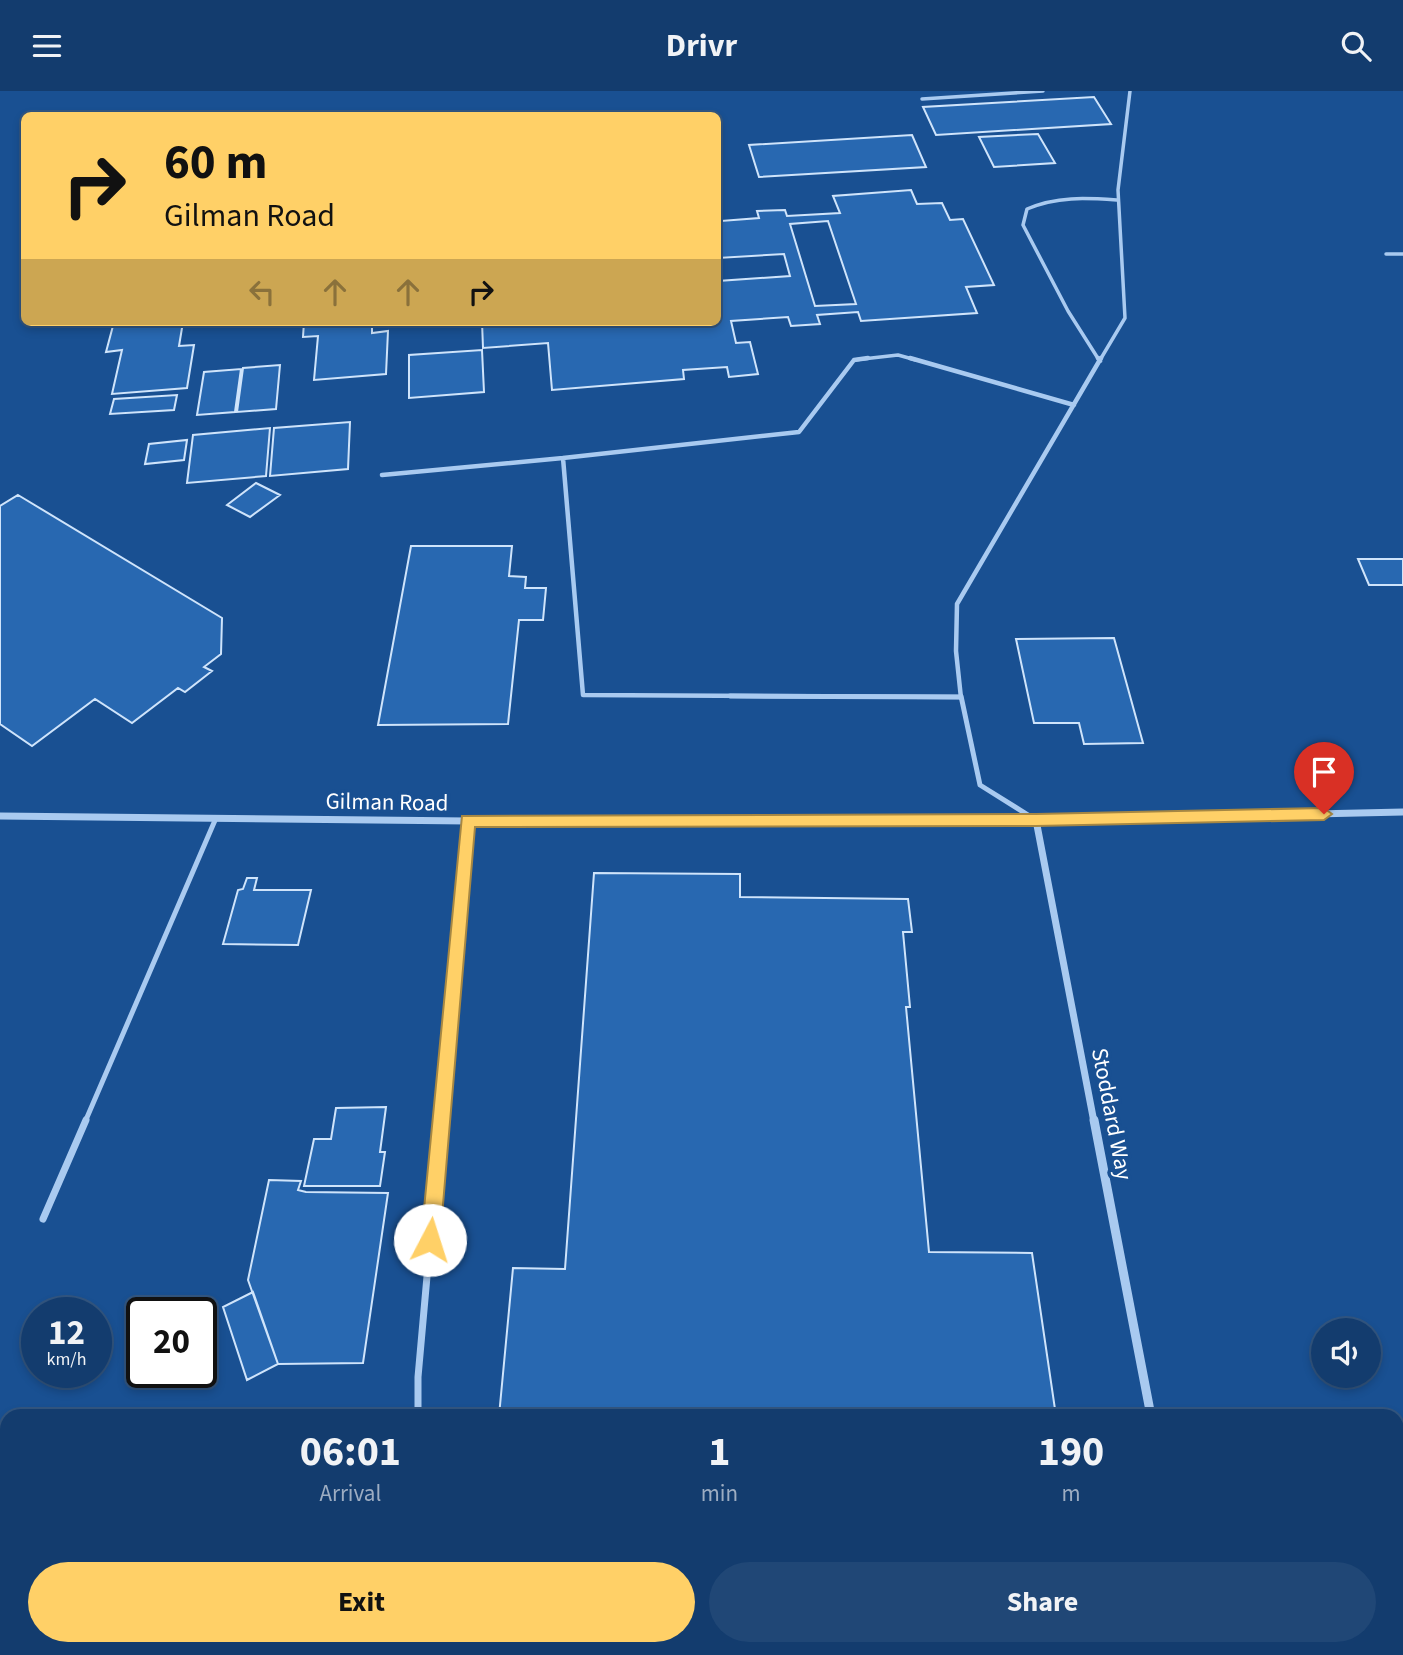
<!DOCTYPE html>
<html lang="en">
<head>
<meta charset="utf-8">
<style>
  body { margin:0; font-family:"Source Sans 3",sans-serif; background:#204776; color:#f1f3f6; height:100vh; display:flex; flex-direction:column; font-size:26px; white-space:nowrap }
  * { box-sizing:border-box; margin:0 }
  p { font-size:23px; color:#9dadc2 }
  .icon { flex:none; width:38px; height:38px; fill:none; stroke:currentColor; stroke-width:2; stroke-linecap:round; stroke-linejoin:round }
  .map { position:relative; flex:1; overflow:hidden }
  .drawer { position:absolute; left:0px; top:1318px; width:1404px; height:247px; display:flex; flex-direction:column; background:#133c6e; border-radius:21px 21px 0 0; box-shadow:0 4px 10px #0003,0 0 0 2px #325681 }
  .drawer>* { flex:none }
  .banner { position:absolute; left:21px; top:21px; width:700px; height:214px; border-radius:10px; box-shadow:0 4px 10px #0003,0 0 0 2px #325681; background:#ffd067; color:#111; overflow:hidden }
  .fabs { position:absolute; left:1311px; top:1227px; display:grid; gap:14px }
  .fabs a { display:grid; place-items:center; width:70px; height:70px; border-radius:50%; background:#133c6e; box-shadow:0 4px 10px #0003,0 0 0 2px #325681; font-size:35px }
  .speed { position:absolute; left:21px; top:1206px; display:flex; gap:14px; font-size:35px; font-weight:700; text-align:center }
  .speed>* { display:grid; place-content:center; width:91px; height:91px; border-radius:50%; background:#133c6e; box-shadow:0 4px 10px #0003,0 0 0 2px #325681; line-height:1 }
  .speed small { font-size:18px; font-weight:400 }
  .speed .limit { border:4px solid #111; border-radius:10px; background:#fff; color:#111 }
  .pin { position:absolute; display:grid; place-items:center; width:60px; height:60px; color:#fff; margin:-72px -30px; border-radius:50% 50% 50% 0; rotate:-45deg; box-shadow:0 0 7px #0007 }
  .pin .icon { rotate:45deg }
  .me { position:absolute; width:77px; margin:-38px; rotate:5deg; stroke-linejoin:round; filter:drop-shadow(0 0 5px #0008) }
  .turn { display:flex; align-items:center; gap:24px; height:147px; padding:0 28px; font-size:32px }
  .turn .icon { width:91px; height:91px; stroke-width:2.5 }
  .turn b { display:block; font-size:49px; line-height:60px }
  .lanes { display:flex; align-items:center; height:66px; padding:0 28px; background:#0003; justify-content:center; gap:35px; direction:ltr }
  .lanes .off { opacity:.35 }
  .eta { display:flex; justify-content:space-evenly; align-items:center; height:119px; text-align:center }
  .eta b { font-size:42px; font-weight:700; line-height:49px }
  .button { display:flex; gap:14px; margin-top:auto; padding:14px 28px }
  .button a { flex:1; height:80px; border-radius:42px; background:#ffd067; color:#111; font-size:28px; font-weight:700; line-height:80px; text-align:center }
  .button a+a { background:#204776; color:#f1f3f6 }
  header { display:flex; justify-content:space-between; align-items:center; height:91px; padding:0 28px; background:#133c6e; font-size:32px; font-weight:700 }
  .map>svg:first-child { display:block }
</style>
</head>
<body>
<header><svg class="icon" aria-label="menu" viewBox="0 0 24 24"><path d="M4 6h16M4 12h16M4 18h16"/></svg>Drivr<svg class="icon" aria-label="search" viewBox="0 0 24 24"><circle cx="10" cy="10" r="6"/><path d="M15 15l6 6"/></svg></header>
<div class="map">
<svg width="1403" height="1564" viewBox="0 0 1403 1564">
  <rect width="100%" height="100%" fill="#195092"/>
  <path fill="#2868b1" stroke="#cfe4fb" stroke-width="2" fill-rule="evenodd" d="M1094,6l17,27 -175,11 -13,-28z
    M1038,43l17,29 -61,4 -15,-30z
    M912,44l14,32 -167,10 -10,-32z
    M911,99l6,14 25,-1 8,17 13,-1 31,66 -28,2 11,26 -116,8 -3,-9 -41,3 3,9 -29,2 -3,-9 -57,4 5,22 14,-1 8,32 -29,3 -2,-10 -44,3 1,9 -132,11 -4,-47 -65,5 -1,-26h236v-41l72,-5 -6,-22 -66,4v-44l3,7 38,-3 -2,-7 28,-1 2,6 53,-3 -7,-17zM828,130l28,83 -41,2 -25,-82z
    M114,231h69l-4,24 15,-1 -7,43 -75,6 10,-44 -16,2z
    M304,231h68v11l16,-2 -2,43 -72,6 4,-44 -15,1z
    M482,259l2,42 -75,6v-43z
    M280,274l-4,44 -39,3 6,-44z
    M241,278l-6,43 -38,3 7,-43z
    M177,304l-3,15 -64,4 4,-15z
    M350,331l-2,47 -78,7 4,-48z
    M270,337l-4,48 -79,7 6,-48z
    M187,349l-3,20 -39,4 4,-20z
    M256,392l24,12 -30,22 -23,-12z
    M18,404l204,123 -1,36 -17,13 8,4 -27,21 -7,-4 -46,35 -37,-24 -63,47 -32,-22v-218z
    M411,455h101l-3,30 17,1 -1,11h21l-3,32h-24l-11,104 -130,1z
    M1358,468h45v26h-34z
    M1114,547l29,105 -59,1 -5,-21h-45l-18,-84z
    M594,782l146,1v23l168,2 4,33h-9l7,75h-4l23,245 103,1 24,163h-557l14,-148 52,1z
    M247,787h10l-3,12h57l-13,55 -75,-1 15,-54 5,-1z
    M386,1016l-6,45h5l-5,34h-76l10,-47h17l5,-31z
    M269,1089l32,1 -3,9 8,2 82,1 -25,170 -85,1 -30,-84z
    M253,1201l25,72 -31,16 -24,-73z
    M1396,1442h7v122h-102l-1,-6h96z
    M0,1460h7v98h321l-1,6h-327z
    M550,1558h541l1,6h-542z"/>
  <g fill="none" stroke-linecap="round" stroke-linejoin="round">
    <path stroke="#a9caf0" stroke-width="3.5" d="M922,8l121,-8
      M1386,163h17
      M854,269l44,-5 18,5
      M1099,269l-31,-49 -45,-86 4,-16c30,-13 59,-11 91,-9
      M1100,269l25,-42 -7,-128 12,-99"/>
    <path stroke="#a9caf0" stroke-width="4.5" d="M910,267l164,47
      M1098,267l2,3
      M563,367l236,-26 55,-72 14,-2
      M382,384l181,-17 20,237 378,2
      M961,607l-5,-47 1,-47 144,-246"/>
    <path stroke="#a9caf0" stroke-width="5" d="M730,605l231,1
      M961,605l19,89 56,35
      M85,1031l131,-304
      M441,1031l27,-301"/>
    <path stroke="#a9caf0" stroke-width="7" d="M43,1128l43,-99
      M418,1325v-39l23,-257
      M444,1558l1,6"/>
    <path stroke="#a9caf0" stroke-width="7" d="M0,725l468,5 568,-1 367,-8
      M1036,729l58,302"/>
    <path stroke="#a9caf0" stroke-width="9" d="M1094,1029l57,296
      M1196,1558l1,6"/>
  </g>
  <path fill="#ffd067" stroke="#a68743" stroke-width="2" d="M1324,717l8,6 -8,6 -288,6 -561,1 -35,413 -3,7 -7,2 -6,-2 -3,-7 41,-424 574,-2z"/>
  <g text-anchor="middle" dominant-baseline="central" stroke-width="7" stroke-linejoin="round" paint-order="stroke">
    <g font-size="23" fill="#fff" stroke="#195092">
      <text transform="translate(387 711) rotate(1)">Gilman Road</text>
      <text transform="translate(1112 1023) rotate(79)">Stoddard Way</text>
    </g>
  </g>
</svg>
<div class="fabs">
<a><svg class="icon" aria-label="sound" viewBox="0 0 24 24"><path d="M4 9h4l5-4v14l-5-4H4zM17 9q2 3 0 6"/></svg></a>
</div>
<div class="speed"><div>12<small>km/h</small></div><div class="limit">20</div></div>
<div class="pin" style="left:1324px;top:723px;background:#d93025"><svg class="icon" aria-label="arrive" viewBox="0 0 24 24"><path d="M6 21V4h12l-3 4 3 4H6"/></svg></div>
<svg class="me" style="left:430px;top:1149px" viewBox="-20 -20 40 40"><circle r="19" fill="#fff"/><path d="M0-13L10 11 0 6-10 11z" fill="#ffd067"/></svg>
<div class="banner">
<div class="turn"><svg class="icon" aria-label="right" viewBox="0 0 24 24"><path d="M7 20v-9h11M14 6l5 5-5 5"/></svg><div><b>60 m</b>Gilman Road</div></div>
<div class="lanes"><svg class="icon off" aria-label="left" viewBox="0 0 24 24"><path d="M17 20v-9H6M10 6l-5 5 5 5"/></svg><svg class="icon off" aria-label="ahead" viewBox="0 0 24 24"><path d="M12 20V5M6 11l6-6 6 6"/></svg><svg class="icon off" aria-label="ahead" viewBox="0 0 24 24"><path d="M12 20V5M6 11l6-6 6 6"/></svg><svg class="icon" aria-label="right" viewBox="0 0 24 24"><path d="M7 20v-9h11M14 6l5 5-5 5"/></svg></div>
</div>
<section class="drawer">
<div class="eta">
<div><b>06:01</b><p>Arrival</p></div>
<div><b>1</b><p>min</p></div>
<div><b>190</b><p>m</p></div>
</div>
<div class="button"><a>Exit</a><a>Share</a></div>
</section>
</div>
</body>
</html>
